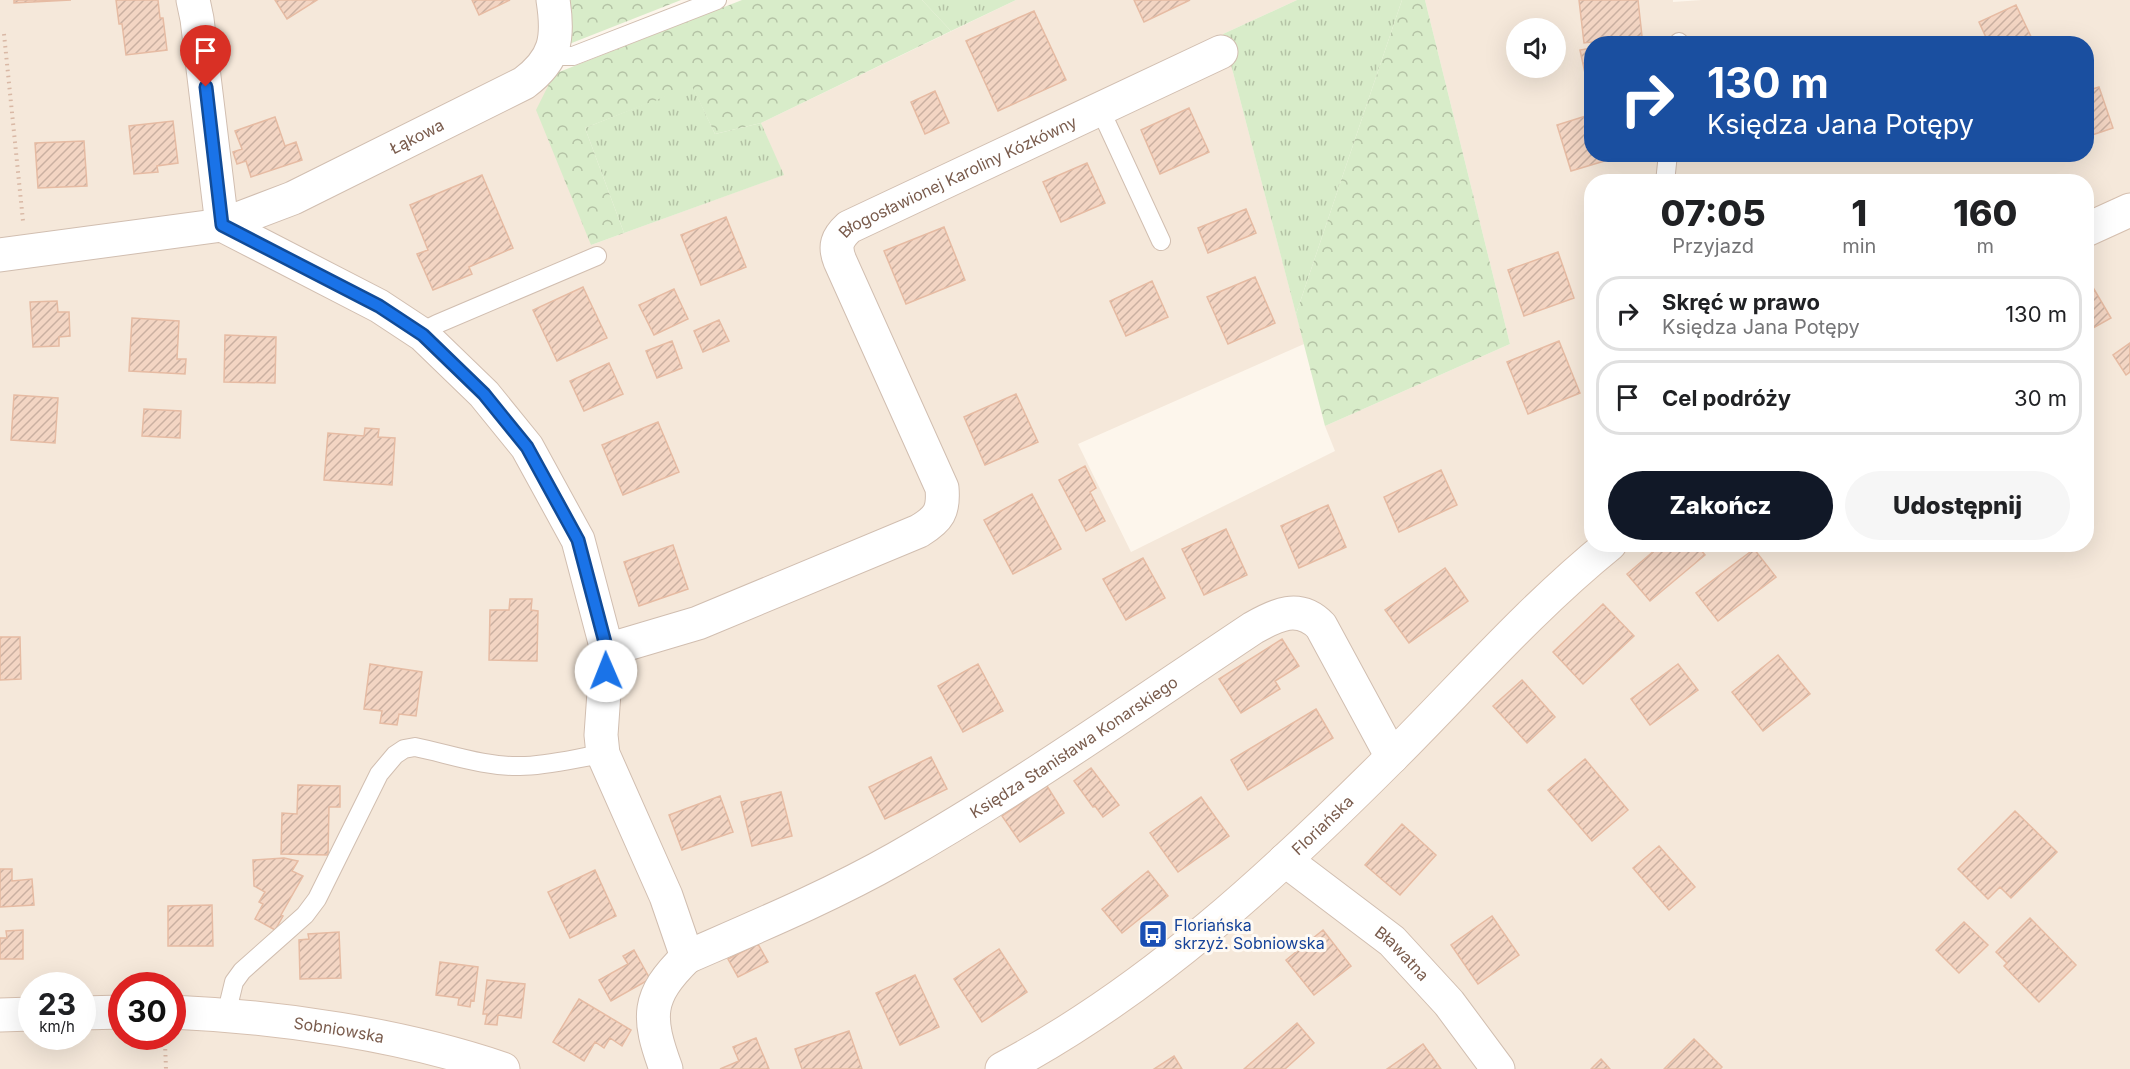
<!DOCTYPE html>
<html lang="pl">
<head>
<meta charset="utf-8">
<style>
  body { margin:0; font-family:Inter,sans-serif; background:#f6f6f6; color:#202124; height:100vh; display:flex; flex-direction:column; font-size:22px; white-space:nowrap }
  * { box-sizing:border-box; margin:0 }
  p { font-size:20px; color:#757577 }
  .icon { flex:none; width:33px; height:33px; fill:none; stroke:currentColor; stroke-width:2; stroke-linecap:round; stroke-linejoin:round }
  .map { position:relative; flex:1; overflow:hidden }
  .side { position:absolute; left:1584px; top:174px; width:510px; height:378px; display:flex; flex-direction:column; background:#fff; border-radius:24px; box-shadow:0 6px 24px #0002 }
  .side>* { flex:none }
  .top-card { position:absolute; left:1584px; top:36px; width:510px; height:126px; border-radius:24px; box-shadow:0 6px 24px #0002; background:#1a4fa0; color:#fff; overflow:hidden }
  .tools { position:absolute; left:1506px; top:18px; display:grid; gap:12px }
  .tools a { display:grid; place-items:center; width:60px; height:60px; border-radius:50%; background:#fff; box-shadow:0 6px 24px #0002; font-size:30px }
  .speed { position:absolute; left:18px; top:972px; display:flex; gap:12px; font-size:30px; font-weight:700; text-align:center }
  .speed>* { display:grid; place-content:center; width:78px; height:78px; border-radius:50%; background:#fff; box-shadow:0 6px 24px #0002; line-height:1 }
  .speed small { font-size:15px; font-weight:400 }
  .speed .limit { border:9px solid #d22; background:#fff; color:#111 }
  .pin { position:absolute; display:grid; place-items:center; width:51px; height:51px; color:#fff; margin:-62px -26px; border-radius:50% 50% 50% 0; rotate:-45deg; box-shadow:0 0 6px #0007 }
  .pin .icon { rotate:45deg }
  .me { position:absolute; width:66px; margin:-33px; rotate:359deg; stroke-linejoin:round; filter:drop-shadow(0 0 4px #0008) }
  .turn { display:flex; align-items:center; gap:21px; height:126px; padding:0 24px; font-size:27px }
  .turn .icon { width:78px; height:78px; stroke-width:2.5 }
  .turn b { display:block; font-size:42px; line-height:51px }
  .eta { display:flex; justify-content:space-evenly; align-items:center; height:102px; text-align:center }
  .eta b { font-size:36px; font-weight:800; line-height:42px }
  .primary-button { display:flex; gap:12px; margin-top:auto; padding:12px 24px }
  .primary-button a { flex:1; height:69px; border-radius:36px; background:#111827; color:#fff; font-size:24px; font-weight:800; line-height:69px; text-align:center }
  .primary-button a+a { background:#f6f6f6; color:#202124 }
  ul { padding:0; list-style:none }
  li { display:flex; align-items:center; gap:18px; height:75px; margin:0 12px 9px; padding:0 12px; border:3px solid #e0e0e0; border-radius:24px }
  li div { flex:1 }
  li b { display:block; font-size:22px }
  li em { font-style:normal }
  .map>svg:first-child { display:block }
</style>
</head>
<body>
<div class="map">
<svg width="2130" height="1069" viewBox="0 0 2130 1069">
  <defs>
    <pattern id="grass-tufts" width="24" height="20" patternUnits="userSpaceOnUse" patternTransform="scale(1.5)"><rect width="24" height="20" fill="#d8ecc9"/><path d="M3 7l-1-3M5 7V3M7 7l1-3M15 17l-1-3M17 17v-4M19 17l1-3" fill="none" stroke="#b4c2a5"/></pattern>
    <pattern id="forest-crowns" width="20" height="18" patternUnits="userSpaceOnUse" patternTransform="scale(1.5)"><rect width="20" height="18" fill="#d8ecc9"/><path d="M2 6a3 3 0 1 1 6 0M12 15a3 3 0 1 1 6 0" fill="none" stroke="#b4c2a5"/></pattern>
    <pattern id="building-hatch" width="6" height="6" patternUnits="userSpaceOnUse" patternTransform="scale(1.5)"><rect width="6" height="6" fill="#f3d5c3"/><path d="M-1 1l2-2M0 6l6-6M5 7l2-2" fill="none" stroke="#cab0a1"/></pattern>
  </defs>
  <rect width="100%" height="100%" fill="#fdf6ec"/>
  <path fill="#f5e8da" fill-rule="evenodd" d="M0,0h564l-10,74 37,171 192,-70 -22,-52 255,-123h281l-74,34 81,310 -226,100 53,108 204,-101 -10,-25 185,-82 -85,-344h248v2l29,-2h428v1069h-2130zM1516,28h40v40h-40zM1592,44h494v110h-494zM1592,182h494v362h-494zM32,986h50v50h-50zM122,986h50v50h-50z"/>
  <path fill="url(#grass-tufts)" d="M922,0h94l-65,31z
    M1297,0h105l-106,314 -73,-280z
    M692,85l23,49 46,-11 23,52 -160,58 -39,-105z"/>
  <path fill="url(#forest-crowns)" d="M564,0h117l-122,48z
    M742,0h180l29,31 -190,92 -46,11 -23,-48 -107,42 39,105 -33,12 -55,-135 18,-36z
    M1402,0h23l85,344 -185,82 -29,-112z"/>
  <path fill="url(#building-hatch)" stroke="#e6bba3" stroke-width="1.5" d="M14,0h57l-57,3z
    M116,0h42l2,18h3l4,32 -41,5 -4,-31h-3z
    M275,0h42l-30,19z
    M472,0h38l-31,15z
    M1134,0h56l-46,22z
    M1579,0h59l4,36 -58,7z
    M2016,5l18,38 -45,1 -10,-22z
    M1034,11l32,69 -68,31 -32,-70z
    M1592,48v57l-12,-55z
    M2099,87l14,41 -24,8 3,8 -6,2v-55z
    M935,91l14,32 -24,11 -14,-32z
    M1189,108l20,44 -49,22 -19,-44z
    M1592,114v40h25l1,3 -47,14 -14,-46z
    M275,117l10,29 11,-4 6,18 -51,17 -5,-16 -9,3 -4,-12 9,-3 -7,-18z
    M173,121l5,42 -21,3 1,6 -24,2 -5,-48z
    M84,141l3,45 -49,2 -3,-45z
    M1761,154h49l-1,7z
    M1087,163l18,40 -44,19 -18,-40z
    M482,175l31,73 -44,19 3,7 -39,16 -16,-36 11,-4 -18,-45z
    M1246,209l10,24 -48,20 -10,-25z
    M726,217l20,50 -45,18 -20,-50z
    M944,227l21,53 -59,24 -22,-53z
    M1558,252l16,46 -50,18 -16,-46z
    M1255,277l20,46 -47,21 -21,-47z
    M2088,279l23,39 -25,14v-52z
    M1152,281l16,36 -42,19 -16,-35z
    M583,287l24,51 -50,23 -24,-51z
    M674,289l14,30 -34,16 -15,-30z
    M57,301l1,11h11l1,24 -11,1v9l-26,1 -3,-45z
    M132,318l47,3 -2,38h9l-1,15 -56,-3z
    M719,320l10,21 -26,11 -9,-21z
    M225,335l51,2 -1,46 -51,-1z
    M672,341l10,27 -25,10 -11,-27z
    M1559,341l21,52 -52,21 -21,-52z
    M2130,343v29l-4,3 -13,-20z
    M609,363l14,31 -39,17 -14,-30z
    M1016,394l22,48 -53,23 -21,-48z
    M14,395l44,3 -3,45 -44,-3z
    M144,409l37,2 -1,27 -38,-2z
    M658,422l21,50 -56,23 -21,-50z
    M365,428l14,1 -1,8 17,1 -3,47 -68,-5 4,-47 36,3z
    M1085,466l11,22 -6,4 15,29 -19,10 -27,-51z
    M1441,470l16,35 -58,27 -15,-35z
    M1032,494l29,55 -48,25 -29,-54z
    M1328,505l18,42 -47,21 -18,-42z
    M1226,529l21,46 -43,20 -22,-46z
    M1662,544h34l9,11 -55,46 -23,-27z
    M673,545l15,44 -49,17 -15,-44z
    M1754,549l22,28 -58,44 -22,-28z
    M1143,558l22,40 -39,22 -23,-41z
    M1445,568l23,33 -59,42 -24,-33z
    M510,599h22l-1,11 7,1 -1,50 -48,-1 1,-50h19z
    M1603,604l31,32 -51,48 -30,-32z
    M0,637h20l1,42 -21,1z
    M1282,639l17,27 -24,15 5,8 -39,24 -22,-34z
    M1778,655l32,39 -47,37 -31,-39z
    M370,664l52,8 -6,44 -17,-2 -2,11 -17,-2 2,-12 -18,-2z
    M978,664l25,47 -40,21 -25,-46z
    M1678,664l20,26 -48,35 -19,-26z
    M1522,680l33,37 -28,26 -34,-37z
    M1316,709l17,29 -85,52 -17,-30z
    M931,757l16,32 -62,30 -16,-32z
    M1585,759l43,51 -36,31 -44,-51z
    M1091,768l28,37 -16,12 -8,-11 -2,1 -19,-26z
    M298,785l42,1v21h-11l-1,48 -47,-1 1,-41 15,1z
    M1047,786l17,27 -44,29 -18,-26z
    M781,792l11,44 -40,10 -11,-44z
    M720,796l13,36 -51,18 -13,-35z
    M1201,797l28,39 -51,36 -28,-39z
    M2015,811l42,41 -46,46 -11,-11 -12,12 -30,-30z
    M1402,824l34,31 -36,40 -35,-30z
    M1659,846l36,41 -26,23 -36,-42z
    M284,858l14,3 -6,10 11,5 -22,39 2,1 -8,14 -20,-11 8,-15 -4,-2 6,-10 -11,-6 -1,-26z
    M0,869h12v12l20,-2 2,26 -34,2z
    M595,870l21,46 -46,22 -22,-46z
    M1148,871l20,25 -46,37 -20,-24z
    M212,905l1,41h-45v-40z
    M1492,916l27,39 -41,29 -27,-39z
    M2030,918l46,47 -37,37 -35,-36 3,-3 -11,-11z
    M1964,922l24,23 -29,28 -23,-23z
    M23,930v29h-23v-21h7l-1,-7z
    M1323,930l28,36 -37,29 -28,-35z
    M339,932l2,46 -41,1 -1,-39 10,-1 -1,-5z
    M758,944l10,18 -30,15 -10,-18z
    M999,949l28,43 -45,30 -28,-43z
    M634,950l16,29 -39,22 -12,-21 29,-16 -5,-8z
    M440,962l38,5 -4,34 -3,-1 -1,7 -12,-2 1,-7 -23,-3z
    M915,975l24,52 -39,18 -24,-52z
    M487,980l38,4 -4,34 -23,-3 -1,10 -12,-1 2,-10h-4z
    M579,999l52,31 -9,16 -12,-8 -6,10 -9,-6 -11,19 -31,-19z
    M1297,1023l17,20 -29,26h-41z
    M849,1031l13,38h-60l-7,-20z
    M756,1038l13,31h-49l19,-8 -6,-14z
    M1694,1039l28,28 -2,2h-56z
    M1423,1044l18,25h-54z
    M1174,1056l8,13h-28z
    M1601,1059l9,10h-19z"/>
  <g fill="none" stroke-linecap="round" stroke-linejoin="round">
    <g stroke="#d1beb0" stroke-width="20">
      <path id="lane" d="M1679,44v-2
        M550,56h23l144,-56
        M1100,109l61,132
        M1665,182l3,-28
        M423,335l6,-7 8,-4 160,-68
        M226,1015l8,-33 8,-11 63,-56 12,-16 62,-125 16,-19 9,-6 11,-2c34,7 70,20 105,19 28,0 56,-8 83,-12"/>
    </g>
    <g stroke="#d1beb0" stroke-width="35">
      <g id="street">
        <path id="s1" d="M193,0l4,19 25,206 71,-27 231,-115c32,-24 35,-45 29,-83"/>
        <path d="M0,255l222,-30 157,81 44,29 61,59 43,53 51,93 29,110 -6,85 2,19 63,142 21,61c-41,40 -40,60 -21,112"/>
        <path id="s2" d="M607,650l91,-27 221,-92c20,-12 25,-20 23,-43l-102,-227c-6,-15 -3,-23 9,-34l372,-175"/>
        <path id="s3" d="M1285,860l107,81 57,62 49,66"/>
        <path id="s4" d="M687,957c71,-31 143,-61 210,-99 123,-70 239,-152 356,-230 23,-13 46,-25 68,-2l71,131"/>
      </g>
    </g>
    <g stroke="#d6c0b0" stroke-width="35">
      <g id="secondary">
        <path d="M2086,230l44,-20"/>
        <path id="s5" d="M172,1012c109,5 228,22 331,57"/>
        <path d="M82,1013l40,-1"/>
        <path d="M0,1015l32,-1"/>
        <path id="s6" d="M1002,1069c148,-78 273,-195 391,-313 71,-71 138,-148 217,-212"/>
      </g>
    </g>
    <path stroke="#d9b8a5" stroke-width="4" stroke-dasharray="1.5 4.5" stroke-linecap="butt" d="M4,34l19,187
      M165,1043l1,26"/>
    <use href="#lane" stroke="#fff" stroke-width="18"/>
    <use href="#street" stroke="#fff" stroke-width="33"/>
    <use href="#secondary" stroke="#fff" stroke-width="33"/>
  </g>
  <g fill="none" stroke-linecap="round" stroke-linejoin="round">
    <g stroke="#114b97" stroke-width="15">
      <path id="route" d="M206,87l16,138 157,81 44,29 61,59 43,53 51,93 29,110 -1,21"/>
    </g>
    <use href="#route" stroke="#1a73e8" stroke-width="10"/>
  </g>
  <defs>
    <g id="bus-square" transform="scale(1.5)"><rect x="-9" y="-9" width="18" height="18" rx="4" fill="#1a4fb4" stroke="#fffaf3"/><path d="M-5-6H5V4H4V6H2V4H-2V6H-4V4H-5ZM-3.5-4V0h7V-4ZM-3.5 1.2v1.5H-2V1.2ZM2 1.2v1.5H3.5V1.2Z" fill="#fff"/></g>
  </defs>
  <g fill-rule="evenodd">
    <use href="#bus-square" x="1153" y="934"/>
  </g>
  <g text-anchor="middle" dominant-baseline="central" stroke-width="6" stroke-linejoin="round" paint-order="stroke">
    <g font-size="16" fill="#7a5c4d" stroke="#fffaf3">
      <text stroke="none"><textPath href="#s1" startOffset="441">Łąkowa</textPath></text>
      <text stroke="none"><textPath href="#s2" startOffset="794">Błogosławionej Karoliny Kózkówny</textPath></text>
      <text stroke="none"><textPath href="#s4" startOffset="441">Księdza Stanisława Konarskiego</textPath></text>
      <text stroke="none"><textPath href="#s6" startOffset="404">Floriańska</textPath></text>
      <text stroke="none"><textPath href="#s3" startOffset="150">Bławatna</textPath></text>
      <text stroke="none"><textPath href="#s5" startOffset="168">Sobniowska</textPath></text>
    </g>
    <g font-size="16" fill="#164399" stroke="#fffaf3" text-anchor="start">
      <text x="1174" y="925">Floriańska<tspan x="1174" dy="18">skrzyż. Sobniowska</tspan></text>
    </g>
  </g>
</svg>
<div class="tools">
<a><svg class="icon" aria-label="sound" viewBox="0 0 24 24"><path d="M4 9h4l5-4v14l-5-4H4zM17 9q2 3 0 6"/></svg></a>
</div>
<div class="speed"><div>23<small>km/h</small></div><div class="limit">30</div></div>
<div class="pin" style="left:206px;top:87px;background:#d93025"><svg class="icon" aria-label="arrive" viewBox="0 0 24 24"><path d="M6 21V4h12l-3 4 3 4H6"/></svg></div>
<svg class="me" style="left:606px;top:671px" viewBox="-20 -20 40 40"><circle r="19" fill="#fff"/><path d="M0-13L10 11 0 6-10 11z" fill="#1a73e8"/></svg>
<div class="top-card">
<div class="turn"><svg class="icon" aria-label="right" viewBox="0 0 24 24"><path d="M7 20v-9h11M14 6l5 5-5 5"/></svg><div><b>130 m</b>Księdza Jana Potępy</div></div>
</div>
<section class="side">
<div class="eta">
<div><b>07:05</b><p>Przyjazd</p></div>
<div><b>1</b><p>min</p></div>
<div><b>160</b><p>m</p></div>
</div>
<ul>
<li><svg class="icon" aria-label="right" viewBox="0 0 24 24"><path d="M7 20v-9h11M14 6l5 5-5 5"/></svg><div><b>Skręć w prawo</b><p>Księdza Jana Potępy</p></div><em>130 m</em></li>
<li><svg class="icon" aria-label="arrive" viewBox="0 0 24 24"><path d="M6 21V4h12l-3 4 3 4H6"/></svg><div><b>Cel podróży</b></div><em>30 m</em></li>
</ul>
<div class="primary-button"><a>Zakończ</a><a>Udostępnij</a></div>
</section>
</div>
</body>
</html>
